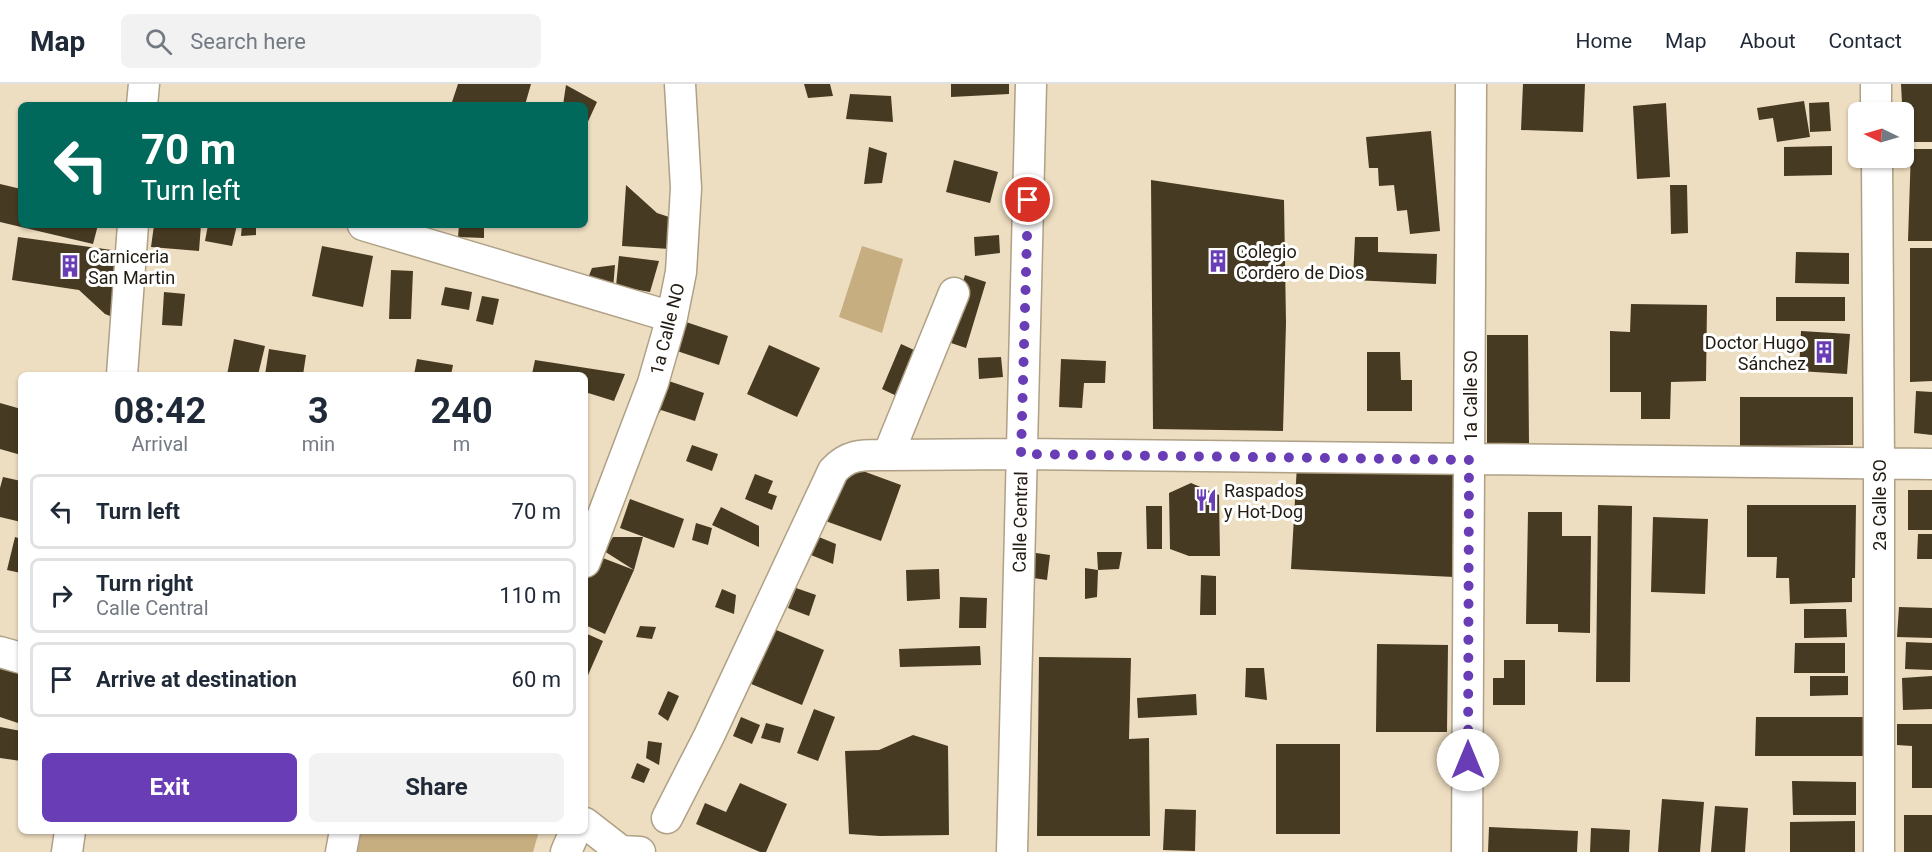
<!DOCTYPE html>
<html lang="en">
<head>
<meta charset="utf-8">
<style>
  body { margin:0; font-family:Roboto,sans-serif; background:#f2f2f3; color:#1f2937; height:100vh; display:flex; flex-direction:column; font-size:22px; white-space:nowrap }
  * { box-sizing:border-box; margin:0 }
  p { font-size:20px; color:#747a83 }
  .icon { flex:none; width:33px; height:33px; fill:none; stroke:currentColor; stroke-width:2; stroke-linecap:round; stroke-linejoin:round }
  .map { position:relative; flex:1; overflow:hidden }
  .drawer { position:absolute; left:18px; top:288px; width:570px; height:462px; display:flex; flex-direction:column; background:#fff; border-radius:9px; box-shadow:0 2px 4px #0004 }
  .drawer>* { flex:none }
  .guide { position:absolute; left:18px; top:18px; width:570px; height:126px; border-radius:9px; box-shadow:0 2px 4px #0004; background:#00695c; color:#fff; overflow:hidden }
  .needle { width:39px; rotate:275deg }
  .buttons { position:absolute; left:1848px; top:18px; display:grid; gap:12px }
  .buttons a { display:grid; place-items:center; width:66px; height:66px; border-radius:9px; background:#fff; box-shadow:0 2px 4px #0004; font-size:30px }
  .pin { position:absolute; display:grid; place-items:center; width:51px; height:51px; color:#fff; margin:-26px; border:3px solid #fff; border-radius:50%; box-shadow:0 2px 6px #0007 }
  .me { position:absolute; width:66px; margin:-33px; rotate:0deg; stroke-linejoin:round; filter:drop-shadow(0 0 4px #0008) }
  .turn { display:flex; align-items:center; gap:21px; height:126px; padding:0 24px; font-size:27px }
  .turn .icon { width:78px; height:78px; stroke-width:2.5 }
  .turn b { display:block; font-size:42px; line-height:51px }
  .eta { display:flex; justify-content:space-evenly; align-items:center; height:102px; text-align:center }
  .eta b { font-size:36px; font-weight:700; line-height:42px }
  .cta { display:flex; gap:12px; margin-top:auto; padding:12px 24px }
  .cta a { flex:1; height:69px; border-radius:9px; background:#693db5; color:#fff; font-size:24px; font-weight:700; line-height:69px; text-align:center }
  .cta a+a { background:#f2f2f3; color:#1f2937 }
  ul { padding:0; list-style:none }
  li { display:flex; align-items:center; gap:18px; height:75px; margin:0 12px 9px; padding:0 12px; border:3px solid #e0e1e3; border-radius:9px }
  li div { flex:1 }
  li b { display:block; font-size:22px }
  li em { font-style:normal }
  header { display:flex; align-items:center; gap:36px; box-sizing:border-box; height:84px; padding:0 30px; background:#fff; border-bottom:2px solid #e0e1e3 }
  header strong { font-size:28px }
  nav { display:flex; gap:33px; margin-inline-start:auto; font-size:21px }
  .search { width:420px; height:54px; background:#f2f2f3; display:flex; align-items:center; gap:15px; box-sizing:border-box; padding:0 21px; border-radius:9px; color:#747a83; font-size:22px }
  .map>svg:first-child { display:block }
</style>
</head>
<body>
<header>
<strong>Map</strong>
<div class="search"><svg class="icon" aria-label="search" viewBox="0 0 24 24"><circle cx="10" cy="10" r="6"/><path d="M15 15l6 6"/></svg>Search here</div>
<nav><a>Home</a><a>Map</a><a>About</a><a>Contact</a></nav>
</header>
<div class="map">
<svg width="1932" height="768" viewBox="0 0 1932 768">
  <rect width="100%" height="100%" fill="#edddc1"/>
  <path fill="#c7ae81" d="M862,162l41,13 -21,74 -43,-16z
    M357,747h182l-6,21h-180z"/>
  <path fill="#473a22" d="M458,0h73l-6,21h-61l-12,-3z
    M804,0h26l3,12 -25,2z
    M951,0h58v10l-58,3z
    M1523,0h62l-2,48 -62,-2z
    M1901,0h31v58h-28z
    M566,1l31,17 -12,26v-23h-22z
    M850,10l41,2 2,26 -47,-3z
    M1804,17l6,36 -33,5 -4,-24 -14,2 -2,-12z
    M1829,18l2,29 -21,1 -1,-29z
    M1666,19l4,74 -33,2 -4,-73z
    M1431,47l9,100 -30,3 -3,-24 -10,1 -3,-26 -15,1 -1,-18h-9l-3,-31z
    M1832,62v29l-48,1v-29z
    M869,63l18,6 -5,30 -18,1z
    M1911,65h21v92h-24z
    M954,76l44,12 -8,31 -44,-11z
    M1151,96l133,20 2,123 -3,108 -130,-2z
    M0,100l21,5v36h77l-5,19 -93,-22z
    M626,101l31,28 15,5 -2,31 -48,-3z
    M1670,101h17l1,48 -17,1z
    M154,141h47l-2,26 -48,-4z
    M208,141h29l-5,21 -27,-5z
    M242,141h14v10l-15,1z
    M459,141h25v13l-26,-1z
    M999,151l1,18 -25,3 -1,-19z
    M18,153l108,15 -6,68 -15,-6 -26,-24 -67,-10z
    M1355,153h23v15l59,2 -1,30 -83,-4z
    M322,162l51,10 -10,51 -51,-11z
    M1910,164h22v133l-22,1z
    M1796,168l53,1v31l-54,-1z
    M619,172l40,5 -9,31 -34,-6z
    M615,181l-2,24 -27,-6 6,-15z
    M391,186l22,1 -2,48h-22z
    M965,191l21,7 -20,66 -21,-7z
    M445,203l27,5 -3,18 -28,-5z
    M164,208l21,2 -3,32 -20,-1z
    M482,212l17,3 -6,26 -17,-4z
    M1776,213h69v24h-69z
    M1631,220l76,1 -1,76 -35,1 -1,37h-29v-27h-31v-61l20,1z
    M686,238l42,14 -9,29 -42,-14z
    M1801,247l49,3 -3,40 -48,-3z
    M1487,251h41l1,109 -42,1z
    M234,255l31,7 -7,29h-31z
    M901,260l22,10 -20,45 -21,-10z
    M769,261l51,23 -23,49 -50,-23z
    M269,265l37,6 -3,20h-38z
    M1367,268h33l1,28h11v31h-45z
    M1001,273l2,20 -24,2 -1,-21z
    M417,275l36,6 -2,10h-37z
    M1061,275l45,2 -1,22h-21l-2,25 -23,-1z
    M535,276l90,14 -11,27 -29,-9v-17l-53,-1z
    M660,294l44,15 -9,28 -34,-11 -5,8z
    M1916,307l16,1v43l-18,-2z
    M1740,313h113v48l-113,1z
    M0,319l21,6v46l-21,-6z
    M692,361l26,9 -6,17 -26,-10z
    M841,379l60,22 -20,56 -61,-22z
    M1297,381l161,7 -4,105 -163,-8z
    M755,390l18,7 -5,12 9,3 -5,14 -27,-11z
    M3,393l18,4v41l-21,-5v-29z
    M1191,399l28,12 1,61h-31l-19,-7 -1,-56z
    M1908,406h24v40h-24z
    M630,415l54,20 -10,29 -54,-20z
    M1598,421l34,1 -2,176h-34z
    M1747,421h109l-1,73h-3v24l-62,2 -1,-26h-13l1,-21h-30z
    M1146,422h16v43h-15z
    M721,423l38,19v21l-47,-22z
    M1528,428h34v24h29l-1,97 -32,-1v-8h-32z
    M1653,433l55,2 -3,75 -54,-2z
    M696,439l16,5 -4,17 -16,-5z
    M1918,450h14v25h-15z
    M814,451l22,9 -3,20 -27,-11z
    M15,453l6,2v34l-14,-3z
    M613,453h30l-9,33 -30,-19z
    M1029,468l21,3 -3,25 -21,-3z
    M1097,468h25l-3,17 -21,1z
    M595,471l39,15 -29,64 -20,-9v-46z
    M1085,484l13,2 -1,27 -12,2z
    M939,485l1,30 -33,2 -1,-31z
    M1201,491l15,1v39h-16z
    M796,504l20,7 -7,21 -21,-8z
    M722,505l14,6 -2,19 -19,-7z
    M960,513l27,1 -1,30h-27z
    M1899,523l33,1v30l-35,-1z
    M1804,525h42l1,28 -43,1z
    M762,540l62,26 -22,55 -63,-26z
    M640,542l16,1 -4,12 -16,-2z
    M585,549l18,8 -18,41z
    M1906,558l26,1v27l-27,-1z
    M1795,559h50v30h-51z
    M1377,560l71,1 -1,87h-71z
    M980,562l1,19 -81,2 -1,-18z
    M1039,573l92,1 -2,81 20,-1 1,98h-113z
    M1504,576h21v45h-32v-27h11z
    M0,582l21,7v51l-21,-7z
    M1246,584h18l3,32 -22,-3z
    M1810,592h38v19l-38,1z
    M1932,592v33l-29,1 -1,-32z
    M668,607l11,5 -11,25 -10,-7z
    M1196,610l1,21 -59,3 -1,-20z
    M814,625l21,8 -17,44 -21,-8z
    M741,633l19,8 -8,19 -19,-8z
    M1756,633h109v39h-110z
    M766,639l18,5 -4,15 -19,-5z
    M1897,640h35v64h-20v-42l-15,-1z
    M0,643l21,4v30l-21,-3z
    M913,651l35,11 1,89 -69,1 -31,-2 -4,-83 34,-1z
    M648,657l14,2 -3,22 -13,-7z
    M1276,660h64v90h-64z
    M637,679l13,6 -6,14 -13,-5z
    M1792,697l64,1v33h-63z
    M740,699l47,21 -21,48h-6l-64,-28 9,-21 21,9z
    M1662,715l42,3 -4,50h-42z
    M1715,722l33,2 -3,44h-34z
    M1165,725l31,1 -1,41 -32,-1z
    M1904,731h28v37h-28z
    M1855,737v31h-65v-30z
    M1489,743l89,4 -1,21h-89z
    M1591,744l39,2 -1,22h-39z"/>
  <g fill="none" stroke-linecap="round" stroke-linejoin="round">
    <g stroke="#afa086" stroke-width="33">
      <path id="street" d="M1876,0v28
        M142,21l2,-21
        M1877,74l2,306v388
        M363,141l309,92
        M954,209l-66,162 133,-1 911,10
        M122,291l11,-150
        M585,478l68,-179 19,-66 9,-45 5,-84 -6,-104
        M0,568l21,6
        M667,734l42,-82 124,-265c16,-18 32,-16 55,-16
        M585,739l36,28 19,1
        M67,768l3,-21
        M341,768l4,-21
        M566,768l9,-21
        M1012,768l19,-768
        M1467,768l4,-768"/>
    </g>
    <use href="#street" stroke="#fff" stroke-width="30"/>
  </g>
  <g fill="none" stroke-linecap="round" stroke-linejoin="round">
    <path stroke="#693db5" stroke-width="10" stroke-dasharray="0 18" d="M1028,116l-7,254 448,6 -1,300"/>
  </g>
  <defs>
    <g id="building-bare" transform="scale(1.8)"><path d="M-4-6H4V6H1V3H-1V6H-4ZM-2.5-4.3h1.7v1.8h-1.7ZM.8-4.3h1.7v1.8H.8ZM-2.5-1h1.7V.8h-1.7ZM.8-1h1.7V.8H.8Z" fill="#693db5" stroke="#fff" stroke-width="2.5" paint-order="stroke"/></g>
    <g id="restaurant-bare" transform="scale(1.8)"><path d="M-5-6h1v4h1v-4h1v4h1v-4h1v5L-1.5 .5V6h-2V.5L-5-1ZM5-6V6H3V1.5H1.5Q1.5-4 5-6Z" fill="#693db5" stroke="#fff" stroke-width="2.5" paint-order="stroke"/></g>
  </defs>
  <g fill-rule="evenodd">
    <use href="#building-bare" x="1218" y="177"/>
    <use href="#building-bare" x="70" y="182"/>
    <use href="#building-bare" x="1824" y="268"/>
    <use href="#restaurant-bare" x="1206" y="416"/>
  </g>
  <g text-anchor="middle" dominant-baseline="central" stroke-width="6" stroke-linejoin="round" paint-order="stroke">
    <g font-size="18" fill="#211b11" stroke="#fff" text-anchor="start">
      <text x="1236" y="167">Colegio<tspan x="1236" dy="21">Cordero de Dios</tspan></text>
      <text x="88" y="172">Carniceria<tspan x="88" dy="21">San Martin</tspan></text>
      <text x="1806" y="258" text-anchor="end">Doctor Hugo<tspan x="1806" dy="21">Sánchez</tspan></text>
      <text x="1224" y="406">Raspados<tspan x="1224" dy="21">y Hot-Dog</tspan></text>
    </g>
    <g font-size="18" fill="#211b11" stroke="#fff">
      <text transform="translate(667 245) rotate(-76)">1a Calle NO</text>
      <text transform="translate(1470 312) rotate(-90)">1a Calle SO</text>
      <text transform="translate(1879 421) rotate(-90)">2a Calle SO</text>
      <text transform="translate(1020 438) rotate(-89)">Calle Central</text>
    </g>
  </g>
</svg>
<div class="buttons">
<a><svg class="needle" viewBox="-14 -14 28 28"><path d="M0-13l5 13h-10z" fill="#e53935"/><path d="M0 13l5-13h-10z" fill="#747a83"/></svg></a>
</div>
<div class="pin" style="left:1028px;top:116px;background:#d93025"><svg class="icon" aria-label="arrive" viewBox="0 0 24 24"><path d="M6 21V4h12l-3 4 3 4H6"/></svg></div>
<svg class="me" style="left:1468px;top:676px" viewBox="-20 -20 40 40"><circle r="19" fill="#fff"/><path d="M0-13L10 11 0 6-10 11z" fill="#693db5"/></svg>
<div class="guide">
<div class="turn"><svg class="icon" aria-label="left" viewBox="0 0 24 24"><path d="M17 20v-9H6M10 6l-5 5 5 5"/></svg><div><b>70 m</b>Turn left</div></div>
</div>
<section class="drawer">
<div class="eta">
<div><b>08:42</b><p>Arrival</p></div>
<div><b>3</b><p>min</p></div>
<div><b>240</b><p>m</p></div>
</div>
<ul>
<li><svg class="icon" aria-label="left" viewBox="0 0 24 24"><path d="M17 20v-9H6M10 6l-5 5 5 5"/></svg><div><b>Turn left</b></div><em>70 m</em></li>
<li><svg class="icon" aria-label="right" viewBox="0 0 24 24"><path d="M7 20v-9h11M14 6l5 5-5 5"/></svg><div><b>Turn right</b><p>Calle Central</p></div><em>110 m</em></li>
<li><svg class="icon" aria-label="arrive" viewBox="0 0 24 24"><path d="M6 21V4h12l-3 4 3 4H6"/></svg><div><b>Arrive at destination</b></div><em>60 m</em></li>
</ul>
<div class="cta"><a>Exit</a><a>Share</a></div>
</section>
</div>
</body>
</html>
